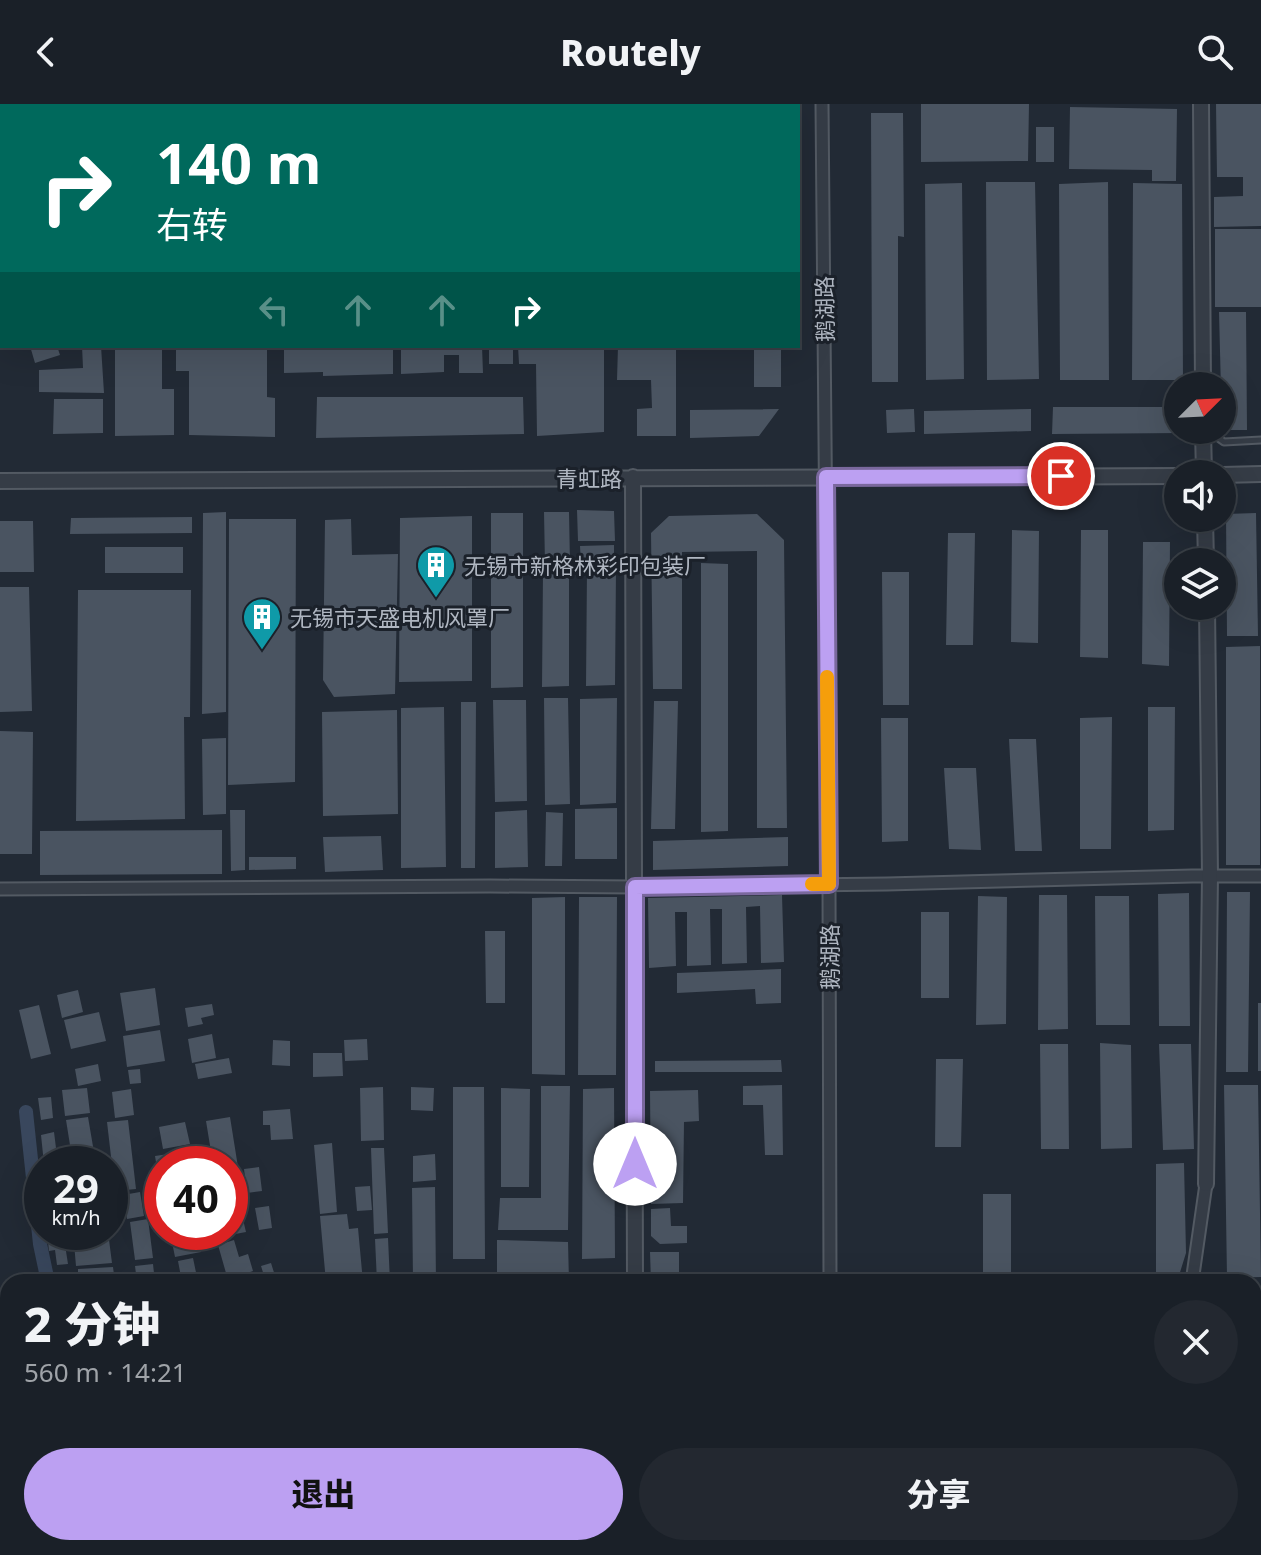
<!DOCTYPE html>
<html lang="zh">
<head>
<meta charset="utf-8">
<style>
  body { margin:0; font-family:"Noto Sans","Noto Sans SC",sans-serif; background:#232830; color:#f1f3f6; height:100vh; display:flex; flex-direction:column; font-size:30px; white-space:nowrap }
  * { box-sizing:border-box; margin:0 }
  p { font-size:26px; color:#9fa3a8 }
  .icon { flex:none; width:44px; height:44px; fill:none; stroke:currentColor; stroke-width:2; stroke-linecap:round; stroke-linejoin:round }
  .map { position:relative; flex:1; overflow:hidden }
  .drawer { position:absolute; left:0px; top:1170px; width:1262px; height:282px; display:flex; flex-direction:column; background:#1a2028; border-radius:24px 24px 0 0; box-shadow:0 8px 32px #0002,0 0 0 2px #383e45 }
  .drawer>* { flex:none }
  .top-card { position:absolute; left:0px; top:0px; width:800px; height:244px; box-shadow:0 8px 32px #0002,0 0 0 2px #383e45; background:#00695c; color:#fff; overflow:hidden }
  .needle { width:52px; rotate:66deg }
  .tools { position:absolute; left:1164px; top:268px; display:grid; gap:16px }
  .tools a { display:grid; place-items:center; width:72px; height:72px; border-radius:50%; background:#1a2028; box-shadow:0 8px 32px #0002,0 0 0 2px #383e45; font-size:40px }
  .speed { position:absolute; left:24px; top:1042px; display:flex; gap:16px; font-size:40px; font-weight:700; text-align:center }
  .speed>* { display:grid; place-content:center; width:104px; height:104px; border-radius:50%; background:#1a2028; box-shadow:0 8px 32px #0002,0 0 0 2px #383e45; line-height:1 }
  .speed small { font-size:20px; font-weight:400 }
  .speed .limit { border:12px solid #d22; background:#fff; color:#111 }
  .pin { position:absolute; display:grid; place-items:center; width:68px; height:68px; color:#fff; margin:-34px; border:4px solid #fff; border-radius:50%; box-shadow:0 2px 8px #0007 }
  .me { position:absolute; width:88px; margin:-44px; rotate:0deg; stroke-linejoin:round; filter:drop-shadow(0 0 6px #0008) }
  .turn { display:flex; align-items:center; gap:28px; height:168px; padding:0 24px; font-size:36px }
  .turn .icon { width:104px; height:104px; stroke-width:2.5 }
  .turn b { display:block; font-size:56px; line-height:68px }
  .lanes { display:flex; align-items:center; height:76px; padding:0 24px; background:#0003; justify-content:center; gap:40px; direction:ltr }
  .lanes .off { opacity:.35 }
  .round { display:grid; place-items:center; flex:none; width:84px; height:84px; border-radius:42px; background:#232830 }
  .summary { display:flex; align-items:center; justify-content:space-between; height:136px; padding:0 24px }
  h1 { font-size:48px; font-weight:800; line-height:60px }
  .action { display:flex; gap:16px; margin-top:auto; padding:16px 24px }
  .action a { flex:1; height:92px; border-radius:48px; background:#bca0f2; color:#111; font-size:32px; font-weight:800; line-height:92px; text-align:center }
  .action a+a { background:#232830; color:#f1f3f6 }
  header { display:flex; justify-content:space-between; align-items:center; height:104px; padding:0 24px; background:#1a2028; font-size:36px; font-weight:800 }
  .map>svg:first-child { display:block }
</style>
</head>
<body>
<header><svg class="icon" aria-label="back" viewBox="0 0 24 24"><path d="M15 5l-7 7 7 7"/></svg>Routely<svg class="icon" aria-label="search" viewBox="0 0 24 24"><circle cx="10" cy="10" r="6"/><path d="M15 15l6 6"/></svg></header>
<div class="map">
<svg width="1261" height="1451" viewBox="0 0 1261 1451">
  <rect width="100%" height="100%" fill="#222a35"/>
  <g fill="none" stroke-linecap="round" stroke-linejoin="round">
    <path stroke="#39475d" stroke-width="14" d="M26,1008l14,132 8,38
      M0,1312l8,-1
      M53,1444l1,7"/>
  </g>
  <path fill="#4a5461" d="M921,0h108l-1,57 -107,1z
    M1216,0h45v122l-47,1v-30l29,-1v-19h-26z
    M1070,3l107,2 -1,72h-24v-11l-83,-1z
    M871,9h32l1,124 -6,-1v146h-26z
    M1036,23h18v35h-18z
    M986,78h49l4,197 -52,1z
    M1108,78l1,198h-49l-1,-196z
    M962,79l2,196 -38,1 -1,-196z
    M1133,79l49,1 1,196h-51z
    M1215,125h46v78h-46z
    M1219,208h27l1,118h-25z
    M30,242h27l3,9 -25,8z
    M82,242h19l3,47 -65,-1v-22l44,-2z
    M115,242h47v43h12v46l-59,1z
    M176,242h91v51l8,1v39l-86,-2v-64h-13z
    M284,242h109v28l-70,2v-4l-39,1z
    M401,242h81l1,27h-24v-18h-15v17l-43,2z
    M489,242h24v18h-24z
    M518,242h86v86l-67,4 -1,-72h-17z
    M618,242h58v90h-39v-27l15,-1 -1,-28h-34z
    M754,242h27v41h-27z
    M317,293h206l1,37 -208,4z
    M54,295h49v34l-50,1z
    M1053,303h125v23h5v3l-131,1z
    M779,305l-20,27 -69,2v-28z
    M914,305l1,23 -28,1 -1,-23z
    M1031,305v22l-107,3v-23z
    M577,406l37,1 1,30h-37z
    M226,408v200l-24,2 1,-201z
    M544,408h25l1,52 -25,1z
    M491,409h32v174l-32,1z
    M1256,409l2,123h-31l-1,-122z
    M757,410l27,26 3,288h-30v-277l-75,1v137h-29l-2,-156 18,-17z
    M472,412v165l-73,1 1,-164z
    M192,413v16l-122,1 1,-16z
    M229,415h67l-1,263 -67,3z
    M351,415l1,36 46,-1 -3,140 -61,3 -11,-17 2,-160z
    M0,417h33l1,51h-34z
    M1012,426l27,1 -1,112 -27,-1z
    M1081,426h27v128l-28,-1z
    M948,429h27l-2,112h-27z
    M1143,438h27l-1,124 -27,-2z
    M614,441v19l-33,1 -1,-19z
    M105,443h78v26h-78z
    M701,459l27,1v267l-27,1z
    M587,465h29l-1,116 -29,1z
    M543,467h26v115l-27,1z
    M882,468h27v133h-26z
    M0,483h29l3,124 -32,1z
    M78,486h113l-1,127h-6l1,102 -109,2z
    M1260,542v219h-34v-218z
    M544,594h24l2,106 -25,1z
    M617,594l-1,105 -36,2v-106z
    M493,596h33l1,101 -32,1z
    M654,597h24l-3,128h-24z
    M461,598h15l-1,166h-14z
    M444,603l2,160 -45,1v-160z
    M1148,603h27l-1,123 -26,1z
    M397,606l1,104 -75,2 -1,-104z
    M1112,613l-1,132h-31v-131z
    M881,614h27v123l-26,1z
    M0,627l33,1 -1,122h-32z
    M226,634v76l-23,1 -1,-76z
    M1009,635h27l6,112h-27z
    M944,664h32l5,82 -32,-1z
    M617,704v51h-42v-50z
    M230,706h15v60l-14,1z
    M527,706l1,57 -33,1v-56z
    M546,708l17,1 -1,53h-17z
    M222,726v44l-182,1v-44z
    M381,732l2,34 -58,2 -2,-35z
    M788,733v29l-135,4v-29z
    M249,753h47v12l-47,1z
    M1227,788h23l-2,180h-22z
    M1189,789l1,133h-31l-1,-132z
    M782,791l2,67 -23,1 -1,-57 -14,1 1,56 -25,1v-55h-12l1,56 -24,1v-54h-12l1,54 -27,2 -1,-70z
    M1039,791h28l1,134 -30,1z
    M978,792l29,1 -1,127 -30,1z
    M1095,792h34l1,129h-34z
    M565,793v178l-33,-1v-176z
    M579,793h38l-1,178h-38z
    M921,808h28v86h-28z
    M485,827h20v72h-19z
    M781,865v34l-25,1 -1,-15 -78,4v-20z
    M155,884l5,37 -34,6 -6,-38z
    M78,886l5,22 -21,6 -5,-23z
    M1258,899h3v68h-3z
    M212,900l2,11 -13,3 2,6 -15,3 -3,-19z
    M39,901l12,49 -20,5 -12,-49z
    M99,908l7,29 -35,8 -7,-29z
    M160,926l5,31 -38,6 -4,-31z
    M212,930l4,24 -24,5 -4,-24z
    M367,935l1,21 -23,1 -1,-21z
    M273,936l17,1v25l-18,-1z
    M1100,939l31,2 1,103 -31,1z
    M1040,940h28l1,105h-28z
    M1159,940h32l3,105 -31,1z
    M313,949h29l1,23 -30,1z
    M229,954l3,15 -34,6 -3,-15z
    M936,955h27l-2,88h-26z
    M781,956l1,12h-127v-11z
    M98,960l3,17 -23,5 -3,-17z
    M140,965l1,14 -11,1 -2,-14z
    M782,981l1,70h-18l-2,-50h-20v-19z
    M1224,981h34l3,192 -34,1z
    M541,982h29l-2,144h-70l2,-32h41z
    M383,983l1,53 -23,1 -1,-53z
    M411,983l23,1 -1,23 -22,-1z
    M453,983h31l1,172h-32z
    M87,984l3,25 -25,3 -3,-26z
    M501,984l29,1 -1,98h-28z
    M614,984l1,170 -33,1 1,-170z
    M131,985l3,26 -19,3 -3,-26z
    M698,986l1,31 -15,1 -1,81 -32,1 -1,-113z
    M51,993l2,21 -12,2 -3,-22z
    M290,1005l3,30 -22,1 -1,-15h-7v-14z
    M88,1013l8,47h-23l-7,-44z
    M230,1013l8,50 -8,1v-4h-17l-7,-43z
    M128,1016l8,69 -21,2 -8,-69z
    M185,1018l5,22 -27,5 -4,-22z
    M54,1028l4,32h-14l-3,-29z
    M332,1039l5,69 -17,2 -6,-69z
    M371,1044h13l4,85 -14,1z
    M182,1048l2,12h-22v22h-2l-5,-30z
    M435,1050l1,26 -23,2v-26z
    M1184,1059l2,90 -9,29h-21v-118z
    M259,1063l3,24 -15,2 -3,-24z
    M235,1067l4,24 -9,2v-25z
    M370,1082l2,24 -15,1 -2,-24z
    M435,1083l1,95h-23l-1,-94z
    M140,1088l4,24 -17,3 -4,-24z
    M983,1090h28v88h-28z
    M269,1102l3,22 -13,2 -4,-22z
    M240,1103l6,25 -21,4 -1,-4h6v-23z
    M670,1104l1,18h16v17l-27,1 -9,-8v-27z
    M347,1110l2,15 9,-1 5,54h-37l-6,-66z
    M148,1115l5,39 -18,2 -5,-38z
    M47,1128h16l5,32 -11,1 -2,-15 -6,1z
    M73,1128h35l4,31 -36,3z
    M170,1128h26l5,20 -26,5z
    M388,1134l2,44h-13l-2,-43z
    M234,1136l5,17 9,-3 5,17 -25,9 -10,-35z
    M497,1136l71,2 1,40h-72z
    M650,1148h29v30h-28z
    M193,1154l5,24h-16l-4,-21z
    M271,1159l6,19h-11l-5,-16z
    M153,1160l2,18h-18l-2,-16z
    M113,1163l2,15h-22v-3l-15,1v-11z
    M582,1168l32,1 1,9h-33z
    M1254,1203h7v199h-7z
    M8,1334v107l-5,1 -3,-22v-85z
    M1254,1428h7v23h-98l-2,-7h93z
    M21,1444h15l1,7h-28l-1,-5z
    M124,1444h8l2,7h-34z
    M270,1444h20l1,7h-28l-1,-6z
    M324,1444h26v7h-26z
    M370,1444h24l1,7h-24z
    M410,1444h32v7h-32z
    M533,1444h35v7h-35z
    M652,1444h32v7h-31z
    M758,1444h30l1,7h-31z
    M1069,1444h57v7h-57z"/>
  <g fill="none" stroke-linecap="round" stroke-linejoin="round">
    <g stroke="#535a63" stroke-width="9">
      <path id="service" d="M1207,326l17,12 37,-2"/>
    </g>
    <g stroke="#535a63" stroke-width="15">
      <path id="minor" d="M822,0l7,780 1,398
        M0,785l490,-3 145,1 252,-3 305,-8h69
        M1192,1178l14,-98
        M830,1444v7
        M1146,1451v-7"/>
    </g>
    <g stroke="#535a63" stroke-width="18">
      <path id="tertiary" d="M1201,0l2,282
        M1203,326l1,44
        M1222,371l39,-1
        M633,373l2,805
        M0,377l1178,-5
        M1205,414l1,44
        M1206,1080l4,-308 -3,-270
        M636,1444v7"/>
    </g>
    <use href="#service" stroke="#353c46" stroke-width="5"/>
    <use href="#minor" stroke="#353c46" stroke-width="11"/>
    <use href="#tertiary" stroke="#353c46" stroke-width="14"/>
  </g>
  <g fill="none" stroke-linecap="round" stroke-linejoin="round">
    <g stroke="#7a689d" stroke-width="20">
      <path id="route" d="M635,1060v-277l194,-3 -3,-407 235,-1"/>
    </g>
    <use href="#route" stroke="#bca0f2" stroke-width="14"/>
    <path stroke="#f59e0b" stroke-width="14" d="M812,780h17l-2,-207"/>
  </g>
  <defs>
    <g id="building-pin" transform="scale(2)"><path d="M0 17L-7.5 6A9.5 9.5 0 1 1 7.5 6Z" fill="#0f9aa8" stroke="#1b212a"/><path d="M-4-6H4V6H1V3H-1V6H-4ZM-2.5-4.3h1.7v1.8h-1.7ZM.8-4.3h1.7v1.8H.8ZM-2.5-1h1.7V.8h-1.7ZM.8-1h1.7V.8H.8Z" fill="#fff"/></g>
  </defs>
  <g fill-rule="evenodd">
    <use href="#building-pin" x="436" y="461"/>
    <use href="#building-pin" x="262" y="513"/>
  </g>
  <g text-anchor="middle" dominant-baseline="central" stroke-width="6" stroke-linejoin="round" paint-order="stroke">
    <g font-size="22" fill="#b0b7c2" stroke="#1b212a">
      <text transform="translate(824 205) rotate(-91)">鹅湖路</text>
      <text x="589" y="374">青虹路</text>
      <text transform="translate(829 853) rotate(-90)">鹅湖路</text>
    </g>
    <g font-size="22" fill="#b0b7c2" stroke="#1b212a" text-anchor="start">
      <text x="464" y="461">无锡市新格林彩印包装厂</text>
      <text x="290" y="513">无锡市天盛电机风罩厂</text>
    </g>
  </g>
</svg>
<div class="tools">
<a><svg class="needle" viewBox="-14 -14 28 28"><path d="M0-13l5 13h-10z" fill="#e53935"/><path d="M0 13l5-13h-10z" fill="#9fa3a8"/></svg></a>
<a><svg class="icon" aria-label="sound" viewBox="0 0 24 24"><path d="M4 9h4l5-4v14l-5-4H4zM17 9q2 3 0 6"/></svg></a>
<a><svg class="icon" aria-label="layers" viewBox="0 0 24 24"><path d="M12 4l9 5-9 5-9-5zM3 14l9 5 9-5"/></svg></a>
</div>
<div class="speed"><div>29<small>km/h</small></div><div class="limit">40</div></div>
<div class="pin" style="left:1061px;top:372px;background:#d93025"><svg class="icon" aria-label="arrive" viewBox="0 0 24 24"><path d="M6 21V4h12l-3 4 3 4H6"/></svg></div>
<svg class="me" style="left:635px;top:1060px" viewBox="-20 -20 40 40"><circle r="19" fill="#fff"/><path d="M0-13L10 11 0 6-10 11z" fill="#bca0f2"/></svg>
<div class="top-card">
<div class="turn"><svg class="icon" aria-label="right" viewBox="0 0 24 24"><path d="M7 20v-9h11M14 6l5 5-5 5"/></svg><div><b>140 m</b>右转</div></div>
<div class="lanes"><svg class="icon off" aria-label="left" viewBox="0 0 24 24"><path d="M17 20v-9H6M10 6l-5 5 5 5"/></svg><svg class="icon off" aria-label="ahead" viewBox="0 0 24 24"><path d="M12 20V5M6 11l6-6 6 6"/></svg><svg class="icon off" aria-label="ahead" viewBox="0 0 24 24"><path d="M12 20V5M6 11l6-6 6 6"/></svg><svg class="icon" aria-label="right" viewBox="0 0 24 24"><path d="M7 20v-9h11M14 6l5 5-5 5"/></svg></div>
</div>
<section class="drawer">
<div class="summary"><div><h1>2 分钟</h1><p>560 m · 14:21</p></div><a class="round"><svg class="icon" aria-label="close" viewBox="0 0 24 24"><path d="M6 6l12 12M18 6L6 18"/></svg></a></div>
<div class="action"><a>退出</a><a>分享</a></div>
</section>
</div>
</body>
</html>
